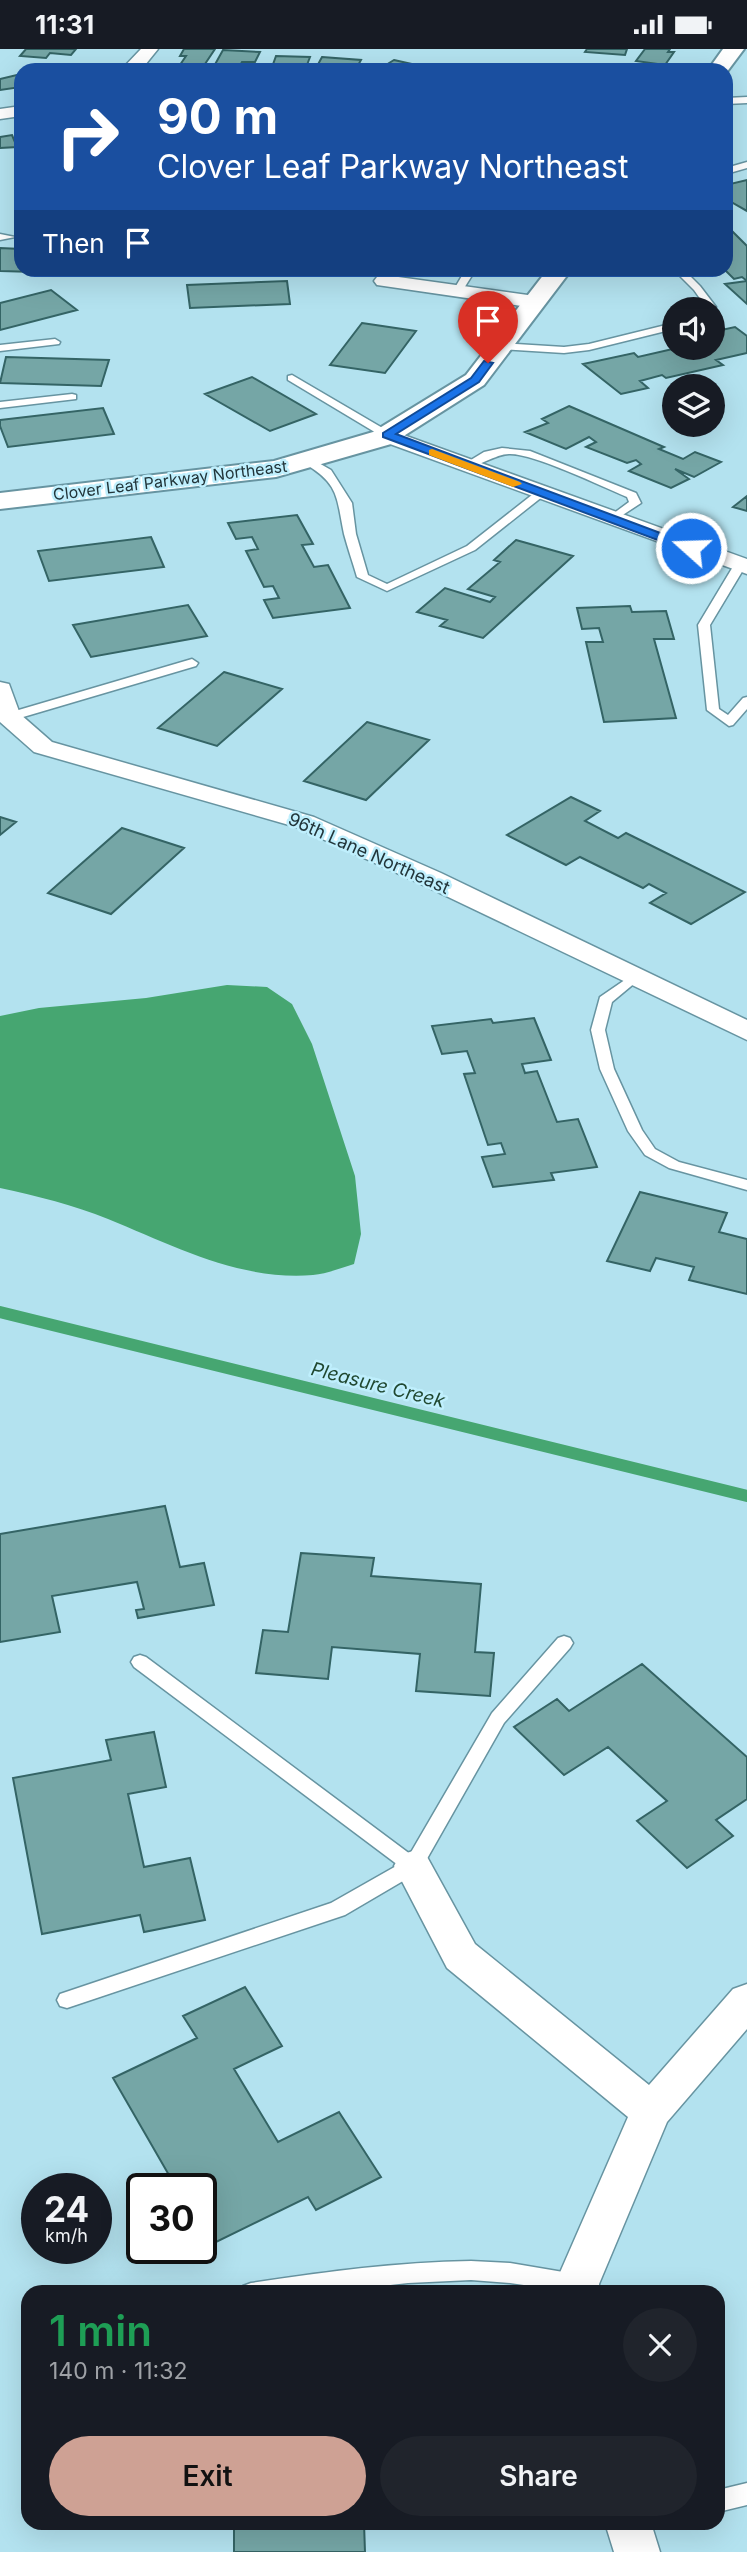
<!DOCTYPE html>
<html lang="en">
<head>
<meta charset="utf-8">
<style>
  body { margin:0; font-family:Inter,sans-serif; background:#20242c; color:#f1f3f6; height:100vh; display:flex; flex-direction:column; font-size:26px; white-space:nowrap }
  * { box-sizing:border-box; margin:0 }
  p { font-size:23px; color:#9ea1a6 }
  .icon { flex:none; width:38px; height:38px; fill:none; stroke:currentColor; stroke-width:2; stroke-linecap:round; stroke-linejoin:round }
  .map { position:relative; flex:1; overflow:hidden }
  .drawer { position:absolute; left:21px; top:2236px; width:704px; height:245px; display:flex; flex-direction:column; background:#171b24; border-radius:21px; box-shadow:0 7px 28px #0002 }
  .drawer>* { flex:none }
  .top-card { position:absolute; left:14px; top:14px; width:719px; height:214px; border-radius:21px; box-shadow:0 7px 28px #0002; background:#1a4fa0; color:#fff; overflow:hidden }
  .controls { position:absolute; left:662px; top:248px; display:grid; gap:14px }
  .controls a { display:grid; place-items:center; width:63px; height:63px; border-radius:50%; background:#171b24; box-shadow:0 7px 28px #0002; font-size:35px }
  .speed { position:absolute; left:21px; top:2124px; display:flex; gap:14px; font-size:35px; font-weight:700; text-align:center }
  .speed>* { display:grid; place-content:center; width:91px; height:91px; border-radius:50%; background:#171b24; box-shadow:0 7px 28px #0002; line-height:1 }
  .speed small { font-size:18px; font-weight:400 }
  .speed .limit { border:4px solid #111; border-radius:10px; background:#fff; color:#111 }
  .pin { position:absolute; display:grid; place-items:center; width:60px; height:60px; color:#fff; margin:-72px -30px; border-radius:50% 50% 50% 0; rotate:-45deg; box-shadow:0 0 7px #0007 }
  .pin .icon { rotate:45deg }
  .me { position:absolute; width:77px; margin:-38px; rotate:290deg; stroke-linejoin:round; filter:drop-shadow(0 0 5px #0008) }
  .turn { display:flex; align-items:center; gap:24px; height:147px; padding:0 28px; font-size:32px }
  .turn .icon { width:91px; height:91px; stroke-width:2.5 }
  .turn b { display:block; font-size:49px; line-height:60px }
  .then { display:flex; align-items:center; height:66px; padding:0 28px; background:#0003; gap:14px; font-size:26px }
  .round { display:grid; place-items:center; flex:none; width:74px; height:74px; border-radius:37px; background:#20242c }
  .overview { display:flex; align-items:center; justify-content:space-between; height:119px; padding:0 28px }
  h1 { font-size:42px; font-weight:600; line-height:52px; color:#1e9e55 }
  .primary-button { display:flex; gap:14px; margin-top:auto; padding:14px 28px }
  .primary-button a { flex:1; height:80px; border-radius:42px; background:#cea194; color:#111; font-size:28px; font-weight:600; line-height:80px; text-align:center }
  .primary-button a+a { background:#20242c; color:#f1f3f6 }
  .status { display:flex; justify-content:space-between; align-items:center; height:49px; padding:0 35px; background:#171b24; direction:ltr }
  .status svg { height:19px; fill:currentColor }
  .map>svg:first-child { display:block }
</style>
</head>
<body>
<div class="status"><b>11:31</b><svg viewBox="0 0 49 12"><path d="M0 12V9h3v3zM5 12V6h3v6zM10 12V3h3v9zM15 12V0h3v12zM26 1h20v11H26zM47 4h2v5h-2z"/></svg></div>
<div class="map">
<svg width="747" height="2503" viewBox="0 0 747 2503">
  <rect width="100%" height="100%" fill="#b3e2ef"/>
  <path fill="#46a671" d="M227,936l40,2 25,17 20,40 43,132 6,58 -7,30c-13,4 -28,10 -41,11 -73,6 -139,-29 -205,-56 -34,-14 -71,-23 -108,-31v-172l39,-8 107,-10z"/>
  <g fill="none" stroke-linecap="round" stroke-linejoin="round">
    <path stroke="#46a671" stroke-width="12" d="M0,1263l747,184"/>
  </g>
  <path fill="#75a6a6" stroke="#346465" stroke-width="2" d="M26,0h50l-5,6 -21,-2 -4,5 -26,-2z
    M184,0h31l-12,18 -23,-2 6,-9h-6z
    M587,0h40l-2,6 -40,-3z
    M645,0h25l-2,3h6l-9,13 -29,-4z
    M223,1l37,2 -5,10h-13l-4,7 -25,-1z
    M276,7l34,1 -5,13h-34z
    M322,8l39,3 -5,9 -41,1z
    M394,11l31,7 -5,3h-42z
    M21,25v13l-21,3v-11z
    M12,86l5,12 -17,1v-11z
    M747,131v31l-21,-12v-14z
    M729,179l18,18v58l-22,-20 22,-3 -5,-4 -8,2 -10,-10 2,-40z
    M0,199l21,1v20h15l-1,3 -35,-1z
    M287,232l3,23 -100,4 -3,-23z
    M51,241l26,20 -77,20v-27z
    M362,274l54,8 -31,42 -55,-8z
    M735,278l12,9v17l-31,7 7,5 -57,13 -4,-3 -22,6 8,7 -27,6 -38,-30 51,-11 4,4 39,-9h35v-16z
    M6,308l103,3 -8,26 -101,-3z
    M252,328l64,37 -46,17 -65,-37z
    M569,357l95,41 -5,2 24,10 12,-7 26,10 -27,15 -19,-8 14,10 -18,9 -42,-17 12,-7 -5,-4 -9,3 -41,-16 10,-5 -7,-5 -23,12 -41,-17 23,-9 -6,-4z
    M103,359l11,26 -106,13 -8,-21v-6z
    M747,447v15l-14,-4z
    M297,466l16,29 -11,1 12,22 14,-2 22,43 -77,10 -9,-18 15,-2 -6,-12 -9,1 -18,-36 12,-2 -6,-12 -16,2 -8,-16z
    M151,488l13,30 -115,14 -11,-30z
    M516,491l57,16 -90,82 -43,-12 7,-6 -30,-8 28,-24 45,14 5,-5 -27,-8 32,-27 -6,-2z
    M188,556l19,31 -116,21 -18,-32z
    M630,557l2,6 34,-1 8,28h-20l22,79 -72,4 -18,-80h17l-4,-14 -17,1 -5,-21z
    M224,623l58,17 -65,57 -59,-18z
    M367,673l62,18 -63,60 -62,-19z
    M571,748l29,14 -15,10 33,17 8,-5 119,59 -54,32 -41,-21 16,-10 -17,-9 -6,4 -63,-31 -14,8 -59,-30z
    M0,768l16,5 -16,13z
    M122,779l62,20 -73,66 -63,-21z
    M534,969l17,42 -29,4 3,9 12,-2 20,51 21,-3 19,48 -46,6 3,7 -61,7 -11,-30 23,-3 -4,-11 -13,2 -24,-71 11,-1 -8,-22 -25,3 -10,-28 59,-7 2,4z
    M640,1143l87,21 -8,19 28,7v55l-58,-14 5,-13 -38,-9 -6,13 -43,-10z
    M165,1457l15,61 24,-4 10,42 -76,13 -2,-8 8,-1 -7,-27 -85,14 8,36 -60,10v-108z
    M301,1504l73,5 -3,18 110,8 -6,68 19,1 -4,43 -74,-5 4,-37 -88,-7 -4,32 -72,-6 7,-43 25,2z
    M642,1615l105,93v42l-31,21 17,16 -46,32 -50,-47 30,-20 -59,-54 -44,28 -50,-48 43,-28 12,12z
    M154,1683l12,55 -38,7 16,73 46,-9 15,62 -61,12 -4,-17 -98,19 -29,-156 98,-18 -5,-20z
    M245,1938l37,59 -48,23 44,73 61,-30 42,65 -65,33 -8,-13 -98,48 -9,-15v-41h-24l-64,-111 84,-40 -14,-22z
    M234,2474h130l1,29h-131z"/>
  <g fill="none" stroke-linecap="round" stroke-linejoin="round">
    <g stroke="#6794a1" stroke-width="3">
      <path id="lane" d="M747,48v6l-21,1v-6z
        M747,113v6l-21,6v-6z
        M0,185l15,3 -15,3z
        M376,220h10l1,14h-6z
        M466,220h10l-15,24h-6l-2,-2z
        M673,220h10l17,17 16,21 -3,5 -1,-2h-8l2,-3 -12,-17z
        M674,274v6l-85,21 -25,3 -63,-4 -5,-3 5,-3 63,4 25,-3z
        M55,290l5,3 -1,2 -59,7v-6z
        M292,326l99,58 1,2 -9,2 -95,-57v-4z
        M72,345l4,1v4l-76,9v-6z
        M502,399l28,3 106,42 5,10 -29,19 -6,-3 23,-17 -2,-5c-26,-11 -92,-43 -117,-43 -15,-1 -40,19 -49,12l23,-14z
        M302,409h8l21,12 21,33 4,31 12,41 19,9 80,-38 70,-55 10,2 -72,57 -88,41 -30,-14c-4,-14 -9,-28 -13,-43 -8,-38 -4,-50 -42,-72z
        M740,513l6,3 -36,60 9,84 9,6 15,-17 4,-1v12l-14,16 -4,1 -22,-16 -9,-85 36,-60z
        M192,610l6,4 -2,3 -183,54 -4,1 -6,-4 2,-3z
        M635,924l7,4 -30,25 -7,28 9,39 28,61 13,19 24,13 68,18v10l-78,-22 -24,-13 -17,-24 -28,-62 -9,-39 9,-33z
        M564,1587l6,2 3,5 -3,5 -66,75 -84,148 -75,44 -278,93 -7,-2 -3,-6 3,-6 271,-91 67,-38 -264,-198 -3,-5 3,-5 6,-2 6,2 264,197 82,-141 66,-75z
        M471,2212l39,2 65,11 8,3 3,7 -3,7 -4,2 -69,-10 -39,-3 -63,3 -88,10h-80l3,-7 8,-3c73,-11 146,-21 220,-22z
        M747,2434v22l-29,7v-22z"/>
    </g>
    <g stroke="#6794a1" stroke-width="3">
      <path id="street" d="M141,0h17l-17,21h-20z
        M21,57v10l-21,3v-10z
        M384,226l151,21 7,2 3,4 -3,4 -7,2 -158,-23 -3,-4 3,-4z
        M387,380l360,130v15l-368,-134 -3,-5 3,-5z
        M0,633l9,2 11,30 32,28 262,75 127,56 306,147v20l-324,-155 -127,-58 -262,-75 -34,-30z
        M413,1802l13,4 49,89 174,141 84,-96 14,-5v45l-80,93 -68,162 1,9h-43l-2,-9 73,-167 -181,-149 -53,-102 6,-11z
        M605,2474h46l9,29h-46z"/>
    </g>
    <g stroke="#6794a1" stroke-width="4">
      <path id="secondary" d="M723,0h21l-18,24v-3h-18z
        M548,220h24l-88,116 -93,59 -115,33 -276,32v-16l274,-32 99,-29 93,-57z"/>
    </g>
    <use href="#lane" fill="#fff" fill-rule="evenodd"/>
    <use href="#street" fill="#fff" fill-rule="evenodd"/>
    <use href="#secondary" fill="#fff" fill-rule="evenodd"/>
  </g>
  <path fill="#1a73e8" stroke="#114b97" stroke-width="2" d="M484,312l9,2 -14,19 -83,52 299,112v5h-8l-304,-114v-4l88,-55z"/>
  <path fill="#f59e0b" d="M432,400l88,33 2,2 -9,3 -84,-32v-5z"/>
  <g text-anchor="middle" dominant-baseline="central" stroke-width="5" stroke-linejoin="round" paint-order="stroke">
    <g font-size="16" fill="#22353a" stroke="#bfeffd">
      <text transform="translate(170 431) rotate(-7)">Clover Leaf Parkway Northeast</text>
    </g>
    <g font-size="18" fill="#22353a" stroke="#bfeffd">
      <text transform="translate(369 804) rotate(24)">96th Lane Northeast</text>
    </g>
    <g font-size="19" font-style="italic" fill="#204831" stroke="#bfeffd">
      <text transform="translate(378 1336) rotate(14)">Pleasure Creek</text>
    </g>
  </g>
</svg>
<div class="controls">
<a><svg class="icon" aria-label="sound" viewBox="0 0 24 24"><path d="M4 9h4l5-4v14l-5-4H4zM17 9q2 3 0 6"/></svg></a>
<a><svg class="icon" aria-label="layers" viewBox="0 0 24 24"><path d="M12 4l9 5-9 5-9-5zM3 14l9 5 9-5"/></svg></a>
</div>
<div class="speed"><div>24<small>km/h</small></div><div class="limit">30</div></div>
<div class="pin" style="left:488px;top:314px;background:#d93025"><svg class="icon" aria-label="arrive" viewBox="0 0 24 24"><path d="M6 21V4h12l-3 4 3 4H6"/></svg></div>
<svg class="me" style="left:691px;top:499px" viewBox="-20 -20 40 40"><circle r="17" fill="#1a73e8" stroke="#fff" stroke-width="3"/><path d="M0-11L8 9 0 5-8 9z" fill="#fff"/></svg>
<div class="top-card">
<div class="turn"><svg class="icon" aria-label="right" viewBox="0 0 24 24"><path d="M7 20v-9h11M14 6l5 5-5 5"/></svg><div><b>90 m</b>Clover Leaf Parkway Northeast</div></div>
<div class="then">Then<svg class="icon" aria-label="arrive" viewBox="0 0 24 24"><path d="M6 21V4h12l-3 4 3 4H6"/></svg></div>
</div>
<section class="drawer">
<div class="overview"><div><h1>1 min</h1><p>140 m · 11:32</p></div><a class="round"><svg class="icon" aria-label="close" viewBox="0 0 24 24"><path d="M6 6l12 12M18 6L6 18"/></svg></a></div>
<div class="primary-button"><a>Exit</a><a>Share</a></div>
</section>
</div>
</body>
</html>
